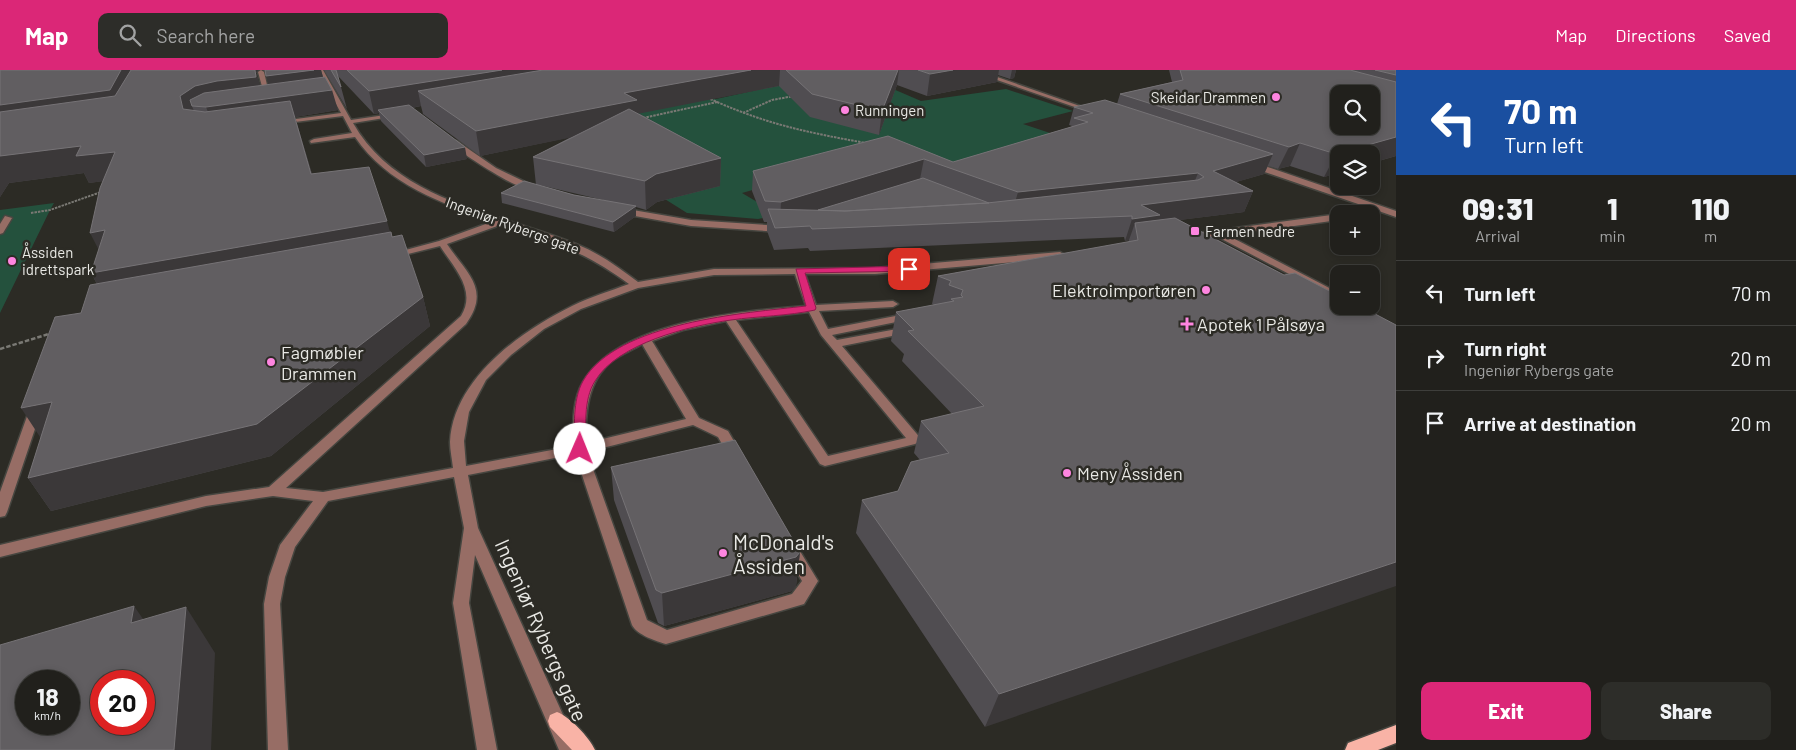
<!DOCTYPE html>
<html lang="en">
<head>
<meta charset="utf-8">
<style>
  body { margin:0; font-family:Barlow,sans-serif; background:#2d2d29; color:#f1f3f6; height:100vh; display:flex; flex-direction:column; font-size:19px; white-space:nowrap }
  * { box-sizing:border-box; margin:0 }
  p { font-size:16px; color:#a2a3a3 }
  .icon { flex:none; width:28px; height:28px; fill:none; stroke:currentColor; stroke-width:2; stroke-linecap:round; stroke-linejoin:round }
  .map { position:relative; flex:1; overflow:hidden }
  .drawer { display:flex; flex-direction:column; background:#21201c; width:400px }
  .drawer>* { flex:none }
  .guide { background:#1a4fa0; color:#fff; overflow:hidden }
  .tools { position:absolute; left:1330px; top:15px; display:grid; gap:10px }
  .tools a { display:grid; place-items:center; width:50px; height:50px; border-radius:10px; background:#21201c; box-shadow:0 2px 8px #0003,0 0 0 1px #3e3e3b; font-size:25px }
  .speed { position:absolute; left:15px; top:600px; display:flex; gap:10px; font-size:25px; font-weight:700; text-align:center }
  .speed>* { display:grid; place-content:center; width:65px; height:65px; border-radius:50%; background:#21201c; box-shadow:0 2px 8px #0003,0 0 0 1px #3e3e3b; line-height:1 }
  .speed small { font-size:12px; font-weight:400 }
  .speed .limit { border:8px solid #d22; background:#fff; color:#111 }
  .pin { position:absolute; display:grid; place-items:center; width:42px; height:42px; color:#fff; margin:-21px; border-radius:10px; box-shadow:0 2px 8px #0006 }
  .me { position:absolute; width:55px; margin:-28px; rotate:1deg; stroke-linejoin:round; filter:drop-shadow(0 0 4px #0008) }
  .turn { display:flex; align-items:center; gap:18px; height:105px; padding:0 25px; font-size:22px }
  .turn .icon { width:65px; height:65px; stroke-width:2.5 }
  .turn b { display:block; font-size:35px; line-height:42px }
  .eta { display:flex; justify-content:space-evenly; align-items:center; height:85px; text-align:center }
  .eta b { font-size:30px; font-weight:800; line-height:35px }
  .button { display:flex; gap:10px; margin-top:auto; padding:10px 25px }
  .button a { flex:1; height:58px; border-radius:10px; background:#db2777; color:#fff; font-size:20px; font-weight:800; line-height:58px; text-align:center }
  .button a+a { background:#2d2d29; color:#f1f3f6 }
  ul { padding:0; list-style:none }
  li { display:flex; align-items:center; gap:15px; height:65px; padding:0 25px; border-top:1px solid #3e3e3b }
  li div { flex:1 }
  li b { display:block; font-size:19px }
  li em { font-style:normal }
  header { display:flex; align-items:center; gap:30px; box-sizing:border-box; height:70px; padding:0 25px; background:#db2777; color:#fff }
  header strong { font-size:24px }
  nav { display:flex; gap:28px; margin-inline-start:auto; font-size:18px }
  .search { width:350px; height:45px; background:#2d2d29; display:flex; align-items:center; gap:12px; box-sizing:border-box; padding:0 18px; border-radius:10px; color:#a2a3a3; font-size:19px }
  main { display:flex; flex:1; min-height:0 }
  .map>svg:first-child { display:block }
</style>
</head>
<body>
<header>
<strong>Map</strong>
<div class="search"><svg class="icon" aria-label="search" viewBox="0 0 24 24"><circle cx="10" cy="10" r="6"/><path d="M15 15l6 6"/></svg>Search here</div>
<nav><a>Map</a><a>Directions</a><a>Saved</a></nav>
</header>
<main>
<div class="map">
<svg width="1396" height="680" viewBox="0 0 1396 680">
  <rect width="100%" height="100%" fill="#2c2b25"/>
  <path fill="#24513d" d="M849,0l72,31 85,-12 67,22 -50,13 54,18 -134,42 -61,-30 -140,39 37,22 -21,4 -71,-6 -111,-70 -7,-7 45,-35 102,-2z
    M54,133l-4,7 -50,103v-103z"/>
  <g fill="none" stroke-linecap="round" stroke-linejoin="round">
    <g stroke="#464640" stroke-width="3">
      <path id="minor" d="M261,0l3,2 7,30 -5,-1 -8,-29z
        M317,0h6l28,50 48,-7v2l-2,1 -44,7c45,79 147,90 223,121 23,9 42,23 62,38l76,-13 161,-1 185,-16 5,3 -5,3 -185,16h-70l11,31 77,-4 5,3 -5,3 -74,4 9,18 83,-16 5,3 -5,3 -79,16 5,5 71,-13 4,1 1,2 -1,2 -70,14 80,94 -7,4 -90,22 -5,-2 -94,-143 -43,9 -31,11 47,77 29,13 14,24 -7,4 -5,-1 -12,-21 -25,-12 -106,27 60,168 20,10 125,-36 10,-13 -20,-34 3,-4 5,-2 5,2 23,38 -14,23 -138,40c-10,-3 -29,-9 -34,-19l-57,-171 -107,21 10,53 101,222h-20l-84,-195 -6,48 28,147h-20l-24,-147 11,-75 -10,-51 -126,24 -33,46 -10,30 -5,27 8,146h-20l-4,-146 5,-27 11,-32 33,-44 -40,-5 -67,10 -206,51v-12l206,-49 63,-9 192,-171c16,-26 -7,-48 -21,-70l-48,12 -5,-3 52,-14 55,-20c-52,-17 -107,-37 -139,-84l-44,6 -1,-2 4,-2 38,-6 -9,-17 -64,8v-2l2,-1 60,-8zM503,154c48,16 84,29 126,60 -19,7 -39,13 -57,22 -51,25 -119,73 -122,136 0,8 2,17 3,26l-130,24 -37,-4 180,-164c25,-35 1,-50 -19,-80zM795,204l11,32c-64,5 -187,15 -223,76 -11,18 -10,44 -10,64l-107,20 -2,-25 5,-29 17,-32 25,-25 33,-26 37,-20 57,-21 76,-13zM809,242l12,23 85,103 -78,18 -92,-136zM642,274l44,75 -100,24c-1,-29 1,-62 26,-82 9,-7 21,-11 30,-17z
        M968,0h9l120,42 -5,1z
        M451,71h6l39,27 44,21c-13,10 -75,-35 -89,-44z
        M1247,92h6l143,49v6l-149,-51z
        M621,138l70,12 91,6 4,3 -4,3 -91,-6 -73,-13v-4z
        M1339,144v6l-112,15 112,58v7l-123,-64 -25,4 -5,-3 5,-3z
        M5,146l7,2 -9,15 -3,1v-10z
        M36,334l6,4 -35,104 -2,4 -5,1v-25l30,-84z"/>
    </g>
    <g stroke="#464640" stroke-width="3">
      <path id="major" d="M557,642c13,5 32,25 38,38h-23l-22,-23 -2,-6 2,-6z
        M1396,655v18l-18,7h-33l3,-7z"/>
    </g>
    <path stroke="#7a7974" stroke-width="2" stroke-dasharray="2.5 1" stroke-linecap="butt" d="M717,32c53,23 93,31 149,41
      M743,43l29,-13 22,-4
      M643,48l74,-16 -9,-4
      M31,143l19,-3 51,-18"/>
    <path stroke="#7a7974" stroke-width="2.5" stroke-dasharray="4.5 2" stroke-linecap="butt" d="M0,279l52,-16"/>
    <use href="#minor" fill="#976d65" fill-rule="evenodd"/>
    <use href="#major" fill="#f9b3a6" fill-rule="evenodd"/>
  </g>
  <path fill="#504d51" fill-rule="evenodd" d="M0,0h259l-3,3 4,13 9,-1 -4,-14 -2,-1h58l2,7 15,33 -43,7 17,57 78,58 33,65 7,29 -159,130 -220,55 -23,-33 53,-165 16,-29 -6,-11 8,-23 4,-69 -14,2 -5,-10 -75,10 -9,14z
    M324,0h692l-2,8 -4,1 -12,-4 -1,7 -70,14 -30,-11 -18,50 -69,-18 -31,-31 -141,27 83,45 -1,28 -63,16 -11,8 -10,-3v9l-22,16 -112,-29 -1,-10 35,-8 -3,-28 38,-20 -91,19 -57,-42 -2,-8 -9,2 55,51 -41,8 -45,-46 -2,-8 -5,1 -36,-38 9,33zM539,115l77,18 -42,-8z
    M1169,0h227v86l-72,21 -34,-11 -12,3 -10,-3 -4,8 -28,8 17,9 -9,21 -65,8 105,55 -299,452 -129,-194 6,-33 36,-9 22,-31 -6,-7 7,-32 31,-7 -50,-53 2,-7 -13,-13 5,-29 38,-7 -2,-1 6,-28 190,-34 1,-2 -4,1 -1,-4 -314,14 -2,-3 -34,2 -7,-19v-9h-3l-12,-31 1,-20 135,-35 65,26 118,-35 1,-1 -3,-1 5,-18 43,-3 3,-10 52,-12z
    M611,397l189,85 -4,34 -4,5 -128,35 -6,-3 -44,-123z"/>
  <path fill="#3b3839" d="M121,0h13l-4,22 -130,38v-25z
    M255,0h4l-3,3 8,25h9l-7,-22 48,-6h7l6,21 5,-1 6,20 -43,7 25,84 -106,-73 -8,-21 -14,-1 3,8 -12,-5 -3,-13 15,-10z
    M502,0h102l-186,21 3,15 -40,7 -3,-3 1,3 -5,1 -5,-23z
    M751,0h29l-1,16 -142,28 1,10 -158,32 -4,-25 148,-38z
    M898,0h1l-2,15 -18,50 3,-24z
    M953,0h46l-2,12 -70,14 3,-22z
    M1012,0h4l-2,8 -4,1z
    M1396,67v19l-25,7v-9h-32v19l-15,4 12,-23z
    M1300,73l-10,23 -12,3 11,-22z
    M81,76l34,6 12,26 -38,5 -5,-10 -75,10 -9,14v-41z
    M465,77l2,12 -41,8 -2,-12z
    M1273,84l-9,20 -59,17 8,-20z
    M721,88l-1,28 -63,16 -11,8 -1,-29 11,-7z
    M924,89l-4,20 -140,44 1,-21z
    M1198,103l-8,20 -178,20 6,-21z
    M1253,121l-9,21 -88,11h-21l-6,17 -4,1 7,-22 9,-14z
    M636,136v10l-22,16 -1,-10z
    M387,151l8,29 -287,54 -17,-31z
    M105,160v32l-15,-29z
    M423,227l7,29 -159,130 -220,55 -23,-33z
    M52,332l-10,38 -21,-32z
    M800,482l-4,34 -4,5 -128,35 -2,-33z
    M1396,492v24l-411,141 14,-33z
    M134,536l32,46 -35,-29z
    M186,537l29,46 -4,97h-37z"/>
  <path fill="#615e61" stroke="#767376" fill-rule="evenodd" d="M0,0h121l-11,20 -110,15z
    M131,0h124l1,7 -39,4 -22,5 -15,10 3,13 22,3 85,-11 21,73 58,-7 18,54 -296,52 14,-43 -15,3 10,-45 15,-36 -39,4 5,-10 -81,10v-44l115,-16z
    M265,0h49l-48,6z
    M331,0h5l5,17z
    M347,0h155l-133,21z
    M543,0h208l-127,23 13,7 -161,31 -58,-40z
    M786,0h112l-16,41 -70,-17z
    M918,0h35l-23,4z
    M1180,0h170l46,12v55l-60,17 -36,-11 -11,4 -169,-53 63,-14zM1339,24h32v32h-32z
    M1375,0h21v5z
    M325,7l7,13 -126,17 -14,-1 -2,-6 14,-7z
    M1105,30l168,54 -60,17 40,20 -112,14 19,10 -28,4v-3l-320,13 -2,-3 -35,2 -7,-19 77,2 142,-8 211,-23 6,-3 -6,-4 -180,19 -94,-33 -143,43 -16,-1 -12,-30 135,-35 65,26 135,-40 -14,-4 19,-5 -19,-6z
    M409,35l56,42 -41,8 -46,-45z
    M629,39l92,49 -65,16 -11,7 -112,-24z
    M923,108l66,25 -144,8 -27,-1z
    M524,111l50,14 62,11 -23,16 -112,-29z
    M1175,148l109,57 11,-2 44,23v10h21l36,19v237l-397,132 -137,-194 36,-9 13,-29 38,-9 -28,-32 63,-15 -76,-75 6,-1 -18,-18 58,-11 -3,-2 12,-2 -2,-2 2,-5 -14,-5 2,-4 -13,-5 200,-36 -3,-17z
    M391,162l1,5 10,-2 21,62 -166,127 -229,54 24,-76 -31,6 34,-91 26,-4 9,-28z
    M735,370l65,112 -4,5 -134,36 -6,-3 -45,-123z
    M134,536l-3,17 55,-16 -12,143h-174v-105zM26,611h43v43h-43zM101,611h43v43h-43z"/>
  <path fill="#db2777" stroke="#8e194d" d="M909,196l4,3 -1,2 -107,2 11,35 -1,2c-27,6 -56,6 -84,10 -42,6 -113,23 -136,61 -12,19 -9,46 -9,68l-6,4 -6,-4c1,-22 -2,-48 9,-68 34,-59 162,-68 223,-75l-10,-37z"/>
  <g fill="#fe85e0" stroke="#2c2b25" stroke-width="2">
    <circle cx="1276" cy="27" r="5"/>
    <circle cx="845" cy="40" r="5"/>
    <rect x="1190" y="156" width="10" height="10" rx="2.5"/>
    <circle cx="12" cy="191" r="5"/>
    <circle cx="1206" cy="220" r="5"/>
    <path d="M1184.5 246.5h5v5h5v5h-5v5h-5v-5h-5v-5h5z"/>
    <circle cx="271" cy="292" r="5"/>
    <circle cx="1067" cy="403" r="5"/>
    <circle cx="723" cy="483" r="5"/>
  </g>
  <g text-anchor="middle" dominant-baseline="central" stroke-width="5" stroke-linejoin="round" paint-order="stroke">
    <g font-size="15" fill="#e9e9e5" stroke="#2c2b25" text-anchor="start">
      <text x="1266" y="27" text-anchor="end">Skeidar Drammen</text>
      <text x="855" y="40">Runningen</text>
      <text x="1205" y="161">Farmen nedre</text>
      <text x="22" y="182">Åssiden<tspan x="22" dy="17">idrettspark</tspan></text>
    </g>
    <g font-size="15" fill="#e9e9e5" stroke="#2c2b25">
      <text transform="translate(513 155) rotate(20)">Ingeniør Rybergs gate</text>
    </g>
    <g font-size="18" fill="#e9e9e5" stroke="#2c2b25" text-anchor="start">
      <text x="1196" y="220" text-anchor="end">Elektroimportøren</text>
      <text x="1197" y="254">Apotek 1 Pålsøya</text>
      <text x="281" y="282">Fagmøbler<tspan x="281" dy="21">Drammen</tspan></text>
      <text x="1077" y="403">Meny Åssiden</text>
    </g>
    <g font-size="21" fill="#e9e9e5" stroke="#2c2b25" text-anchor="start">
      <text x="733" y="471">McDonald's<tspan x="733" dy="24">Åssiden</tspan></text>
    </g>
    <g font-size="21" fill="#e9e9e5" stroke="#2c2b25">
      <text transform="translate(542 560) rotate(66)">Ingeniør Rybergs gate</text>
    </g>
  </g>
</svg>
<div class="tools">
<a><svg class="icon" aria-label="search" viewBox="0 0 24 24"><circle cx="10" cy="10" r="6"/><path d="M15 15l6 6"/></svg></a>
<a><svg class="icon" aria-label="layers" viewBox="0 0 24 24"><path d="M12 4l9 5-9 5-9-5zM3 14l9 5 9-5"/></svg></a>
<a>+</a>
<a>−</a>
</div>
<div class="speed"><div>18<small>km/h</small></div><div class="limit">20</div></div>
<div class="pin" style="left:909px;top:199px;background:#d93025"><svg class="icon" aria-label="arrive" viewBox="0 0 24 24"><path d="M6 21V4h12l-3 4 3 4H6"/></svg></div>
<svg class="me" style="left:580px;top:379px" viewBox="-20 -20 40 40"><circle r="19" fill="#fff"/><path d="M0-13L10 11 0 6-10 11z" fill="#db2777"/></svg>
</div>
<section class="drawer">
<div class="guide">
<div class="turn"><svg class="icon" aria-label="left" viewBox="0 0 24 24"><path d="M17 20v-9H6M10 6l-5 5 5 5"/></svg><div><b>70 m</b>Turn left</div></div>
</div>
<div class="eta">
<div><b>09:31</b><p>Arrival</p></div>
<div><b>1</b><p>min</p></div>
<div><b>110</b><p>m</p></div>
</div>
<ul>
<li><svg class="icon" aria-label="left" viewBox="0 0 24 24"><path d="M17 20v-9H6M10 6l-5 5 5 5"/></svg><div><b>Turn left</b></div><em>70 m</em></li>
<li><svg class="icon" aria-label="right" viewBox="0 0 24 24"><path d="M7 20v-9h11M14 6l5 5-5 5"/></svg><div><b>Turn right</b><p>Ingeniør Rybergs gate</p></div><em>20 m</em></li>
<li><svg class="icon" aria-label="arrive" viewBox="0 0 24 24"><path d="M6 21V4h12l-3 4 3 4H6"/></svg><div><b>Arrive at destination</b></div><em>20 m</em></li>
</ul>
<div class="button"><a>Exit</a><a>Share</a></div>
</section>
</main>
</body>
</html>
